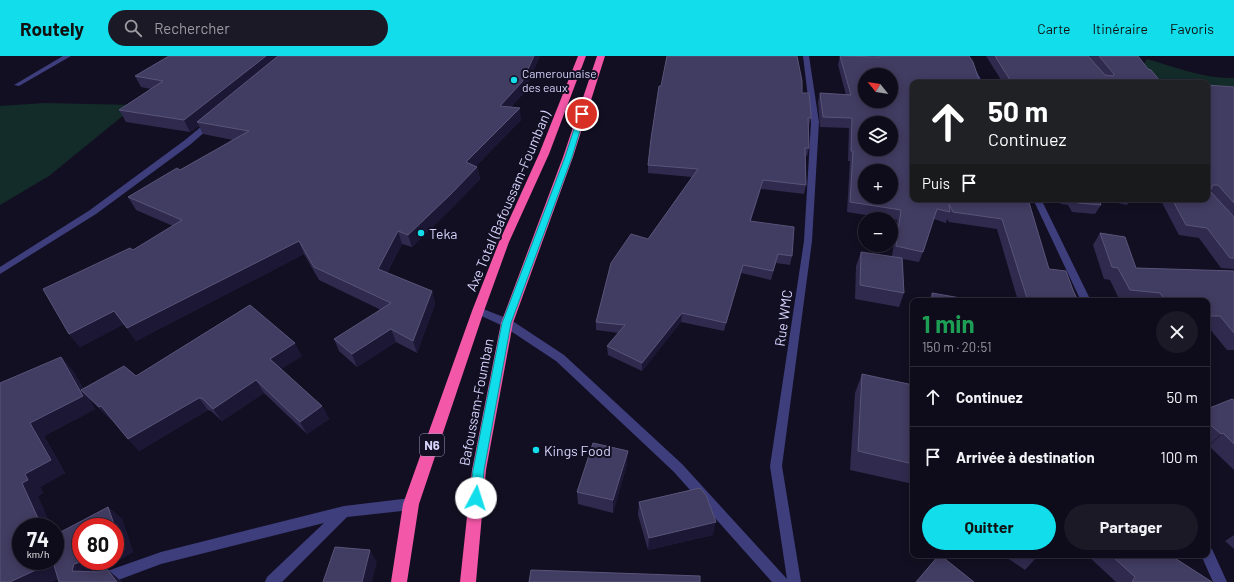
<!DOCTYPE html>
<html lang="fr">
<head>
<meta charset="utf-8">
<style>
  body { margin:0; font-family:Barlow,sans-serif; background:#1c1927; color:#f1f3f6; height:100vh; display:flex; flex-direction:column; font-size:15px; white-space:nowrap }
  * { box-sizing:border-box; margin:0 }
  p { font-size:13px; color:#9b9ba2 }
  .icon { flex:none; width:22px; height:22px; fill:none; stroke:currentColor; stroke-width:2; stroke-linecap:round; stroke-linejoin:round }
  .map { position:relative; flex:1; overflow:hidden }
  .details { position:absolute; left:910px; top:242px; width:300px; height:260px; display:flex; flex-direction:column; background:#0e0b1a; border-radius:8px; box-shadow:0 2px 10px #0003,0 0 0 1px #2e2b39 }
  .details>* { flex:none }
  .banner { position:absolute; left:910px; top:24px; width:300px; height:122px; border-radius:8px; box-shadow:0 2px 10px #0003,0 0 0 1px #2e2b39; background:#202124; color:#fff; overflow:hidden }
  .needle { width:26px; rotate:300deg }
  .fabs { position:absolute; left:858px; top:12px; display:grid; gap:8px }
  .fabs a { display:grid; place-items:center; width:40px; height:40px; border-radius:50%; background:#0e0b1a; box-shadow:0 2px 10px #0003,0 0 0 1px #2e2b39; font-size:20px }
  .speed { position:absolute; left:12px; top:462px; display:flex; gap:8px; font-size:20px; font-weight:700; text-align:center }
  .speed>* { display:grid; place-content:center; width:52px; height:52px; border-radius:50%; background:#0e0b1a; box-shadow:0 2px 10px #0003,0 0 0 1px #2e2b39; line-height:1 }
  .speed small { font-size:10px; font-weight:400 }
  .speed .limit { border:6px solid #d22; background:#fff; color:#111 }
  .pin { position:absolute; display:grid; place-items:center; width:34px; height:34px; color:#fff; margin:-17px; border:2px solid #fff; border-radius:50%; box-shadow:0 1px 4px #0007 }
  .me { position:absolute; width:44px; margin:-22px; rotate:5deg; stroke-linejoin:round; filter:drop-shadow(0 0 3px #0008) }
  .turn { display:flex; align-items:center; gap:14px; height:84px; padding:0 12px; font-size:18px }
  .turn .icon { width:52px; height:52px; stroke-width:2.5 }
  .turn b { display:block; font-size:28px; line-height:34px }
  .then { display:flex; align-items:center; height:38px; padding:0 12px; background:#0003; gap:8px; font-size:15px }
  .round { display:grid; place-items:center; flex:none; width:42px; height:42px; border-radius:21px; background:#1c1927 }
  .overview { display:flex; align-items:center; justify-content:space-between; height:68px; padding:0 12px }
  h1 { font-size:24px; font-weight:700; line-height:30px; color:#1e9e55 }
  .action { display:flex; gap:8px; margin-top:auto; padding:8px 12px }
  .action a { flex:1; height:46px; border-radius:24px; background:#11deea; color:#111; font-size:16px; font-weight:700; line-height:46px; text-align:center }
  .action a+a { background:#1c1927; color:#f1f3f6 }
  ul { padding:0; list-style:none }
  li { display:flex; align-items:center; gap:12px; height:60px; padding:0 12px; border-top:1px solid #2e2b39 }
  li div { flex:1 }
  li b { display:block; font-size:15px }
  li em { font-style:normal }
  header { display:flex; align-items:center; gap:24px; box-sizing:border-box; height:56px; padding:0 20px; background:#11deea; color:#111 }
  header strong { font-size:19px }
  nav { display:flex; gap:22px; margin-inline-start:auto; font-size:14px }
  .search { width:280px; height:36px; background:#1c1927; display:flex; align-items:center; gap:10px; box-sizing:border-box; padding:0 14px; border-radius:22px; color:#9b9ba2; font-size:15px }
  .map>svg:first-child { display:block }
</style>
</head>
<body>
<header>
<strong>Routely</strong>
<div class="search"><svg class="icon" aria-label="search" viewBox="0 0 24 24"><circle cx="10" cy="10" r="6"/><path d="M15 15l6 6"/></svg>Rechercher</div>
<nav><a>Carte</a><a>Itinéraire</a><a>Favoris</a></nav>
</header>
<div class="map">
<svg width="1234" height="526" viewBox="0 0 1234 526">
  <rect width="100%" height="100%" fill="#120f22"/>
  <path fill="#132b29" d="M1147,3c28,8 58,20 87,19v18l-27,-5v-8c-30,0 -41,4 -66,-15z
    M44,47l92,2 -87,71 -49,29v-99z"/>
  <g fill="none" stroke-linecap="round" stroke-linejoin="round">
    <path fill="#3e3e7d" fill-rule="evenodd" d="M63,0h8l-52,30 -5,-1z
      M803,0h6l10,66 -7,119 -30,225 19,116h-29l-98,-110 -118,-111 -53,-35 -28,-13 -2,-2 5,-4 33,13 53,35 118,109 105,115 -17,-113 34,-225 7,-119z
      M962,0h6l15,27h-6z
      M208,65h6l1,2 -24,21 -95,70 -96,60v-7l90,-57 95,-70z
      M1033,143h8l50,102h-10z
      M411,442l4,2 2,4 -2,4 -4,2 -64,7 -65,65h-17l2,-5 57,-54 -163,41 -48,18h-25l2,-5 71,-25 183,-46z
      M1207,492l5,1 15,33h-14l-12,-27h6z"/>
    <path fill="#f357a8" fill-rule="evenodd" d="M578,0h8l-37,98 -40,88 -25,69 -65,193 -12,78h-16l12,-78 69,-193 27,-69 40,-88z
      M597,0h8l-32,101 -60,166 -27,147 -10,112h-16l12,-112 29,-147 62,-166z"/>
  </g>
  <path fill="#302a4e" d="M169,0h371l-17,38 -12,13 10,13 -45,46 1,1 3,12 -27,28 -41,40 -10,-3 -15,29 45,18 3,13 -18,49 -21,-11 -39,25 -18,-16 -5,-12 47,-29 -62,-30 -15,-26 -168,87 -12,-17 -44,23 -11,-13 64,-84 40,-24 -37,-16 -8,-13 52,-27 53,-30 -30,-6 -4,-8 -9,6 -64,-10 -7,-12 32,-21 -10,-2 -6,-11z
    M840,0l35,1 -1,-1h95l-56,27 115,116 21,70 24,21 5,11h-60l-21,-72 -48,-7 -2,-3 -1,4 -12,-4 -11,33 -4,10 -16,-3 1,34 -5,14 -44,-8 1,-33 5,-14 39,6 -8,-2 5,-36 -50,-8 3,-51h-2l1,-33 -29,-1 -2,-25 2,-9 26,2 -8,-30z
    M986,0h152l10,13 12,12 23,2h-180z
    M1234,31v182l-13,-1 -22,-30 -20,-3 -19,-36h47z
    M802,37l9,25 -2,8v22l-2,8h-2l1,29 -2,9 -43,-5 -10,32 41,35 -2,9 -14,-2 -5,17 -30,-7 -17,58 -43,-9 -39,49 -34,-16 -1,-9 12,-13 -23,-3v-8l52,-83 44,-62 -44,-4v-8z
    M1059,143h71l-3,6 -28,-6 2,6 -6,9 -23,-2 -4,-7 -7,-1z
    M1100,177l36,35 98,3v79h-7l-18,-22h-2v-27h-87l-10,-21 -6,-1 -11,-34z
    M932,237l1,8h-5z
    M302,300l-21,13 41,37 7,13 -22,15 -43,-41 -42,28 -11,-10 -3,-1 -69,41 -27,-32 -1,1 -23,-23 7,12 -51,27 21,37 -25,14 3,6 -5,3 -17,65 87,-54 14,12 11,33 -24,14 1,2 -3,1 15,13h-63l-1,-3 -7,3h-51l61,-225 12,14 10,17z
    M862,318l51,11v99l-63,-14 5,-77z
    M1234,344v70l-25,-24h-2v-37z
    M627,408l-14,49 -35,-9 -1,-12z
    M639,446l74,33 -65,15 -10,-35z
    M1234,479v14l-9,-8z
    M1003,499h35l-2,3 -11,12z
    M1087,499h83l42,27h-96z"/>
  <path fill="#1c1735" d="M266,0h19l-88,66 2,4 -9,6 -6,-12z
    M534,0h6l-17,38 -22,24 -1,-12z
    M520,52l1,12 -53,54 -2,-12z
    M477,111l3,12 -27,28 -41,40 -4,-12z
    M763,124l-2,9 -13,41 2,-9z
    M398,175l4,13 -20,38 -4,-13z
    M299,185l5,13 -168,87 -9,-13z
    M743,209l-2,8 -17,58 2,-8z
    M432,235l3,13 -18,49 -4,-12z
    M114,255l10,13 -44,23 -11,-13z
    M682,257l-1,9 -39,49v-8z
    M391,273l5,13 -39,25 -5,-13z
    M295,287l7,13 -25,16 -7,-13z
    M61,301l12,14 14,24 -6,-5 7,7 7,12 -51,27 21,37 -25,14 3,6 -5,3 14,31h-10l-20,-44 8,-60z
    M256,324l8,13 -42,28 -9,-12z
    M199,342l9,12 -69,41 -11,-12z
    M101,350l11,13 -1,1 -12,-13z
    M322,350l7,13 -22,15 -7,-12z
    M1223,377l-14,13h-1l13,-12z
    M628,395l-1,13 -14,49v-13z
    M108,451l14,12 11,33 -24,14 1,2 -3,1 15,13h-5l-45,-11 2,-7 9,-3h32v-18z
    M716,466l-3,13 -65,15 1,-12z
    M370,494l7,12 -5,20h-10z
    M53,506l16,12 -18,8h-41z"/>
  <path fill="#413c61" stroke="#595479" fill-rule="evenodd" d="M169,0h97l-82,64 -65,-10 44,-29 -28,-5z
    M278,0h256l-12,26 -22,24 20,2 -54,54 11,5 -26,27 -43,41 -10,-4 -20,38 54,22 -19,50 -22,-12 -39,25 -18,-15 57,-36 -77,-36 -15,-26 -172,87 -13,-17 -45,23 -26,-45 87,-41 3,2 49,-30 -54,-23 49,-29 3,2 69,-39 -52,-9z
    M667,0h130l5,25v12h7l2,21v4h-3l1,30h-4l1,37 -43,-5 -13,41 44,6 -2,29 -14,-2 -5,17 -30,-6 -17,58 -44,-10 -40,50 -35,-17 18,-21 -29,-3 15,-59 20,-29 17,5 50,-70 -50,-4 3,-26 8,-53h2z
    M840,0l40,1v-1h89l4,6 7,21h-67v116h115l21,70 17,2 7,19 5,11h-50l-26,-82 -49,-7 -4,-8 1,8 -13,-3 -14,43 -27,-6 5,-36 -51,-8 3,-51h-2l1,-33 -29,-1 -3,-24 31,2zM865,19h26v26h-26zM865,67h26v26h-26zM865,115h26v26h-26z
    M995,0h93l17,19 8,1 1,-2 -15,-18h39l10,13 3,1 9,11 23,2h-171z
    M1207,29l27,2v116l-16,-18h-5l-3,6 24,26v41h-4l-23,-30 -21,-3 -14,-26h35z
    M1075,143h24l2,6 -23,-2z
    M1100,177l25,4 11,31 98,3v62l-14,-17h-13v-15h-41l-6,-8 -30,-3 -12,-22 -6,-1z
    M861,196l41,6 2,35 -44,-8z
    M932,237l34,6v2h-33z
    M250,249l45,38 -25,16 52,47 -22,16 -44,-42 -43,29 -11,-11h-3l-71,41 -27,-33 -2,1 -18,-17 43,-24 12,10z
    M61,301l22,39 -53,27 21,37 -26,14 3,6 -6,3 20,44h-21v34h34v-26l53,-28 12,34 -5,2v-16h-34v34h2l-9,3 -2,7 27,1 8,-3 10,13h-58l-6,-20 -43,20h-10v-199z
    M862,318l51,11v79l-55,-13z
    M1232,343l2,1v44l-11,-11 -2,1 -14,-12v-13z
    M593,387l35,8 -15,49 -36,-8z
    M700,432l6,7 10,27 -67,16 -10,-36z
    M335,491l35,3 -8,32h-39z
    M939,499h1l34,27h-58z
    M1032,499h6l-2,3z
    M1111,499h59l42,27h-80l3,-5z
    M531,514l169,6v6h-171z"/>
  <path fill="#11deea" stroke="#0b9098" d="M582,56l3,2 -13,43 -61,166 -27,147 -2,28 -2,4 -4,1 -4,-1 -2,-4 3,-28 29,-147 63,-166 14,-43z"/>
  <g fill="#11deea" stroke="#120f22" stroke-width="1.5">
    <circle cx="514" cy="24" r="4"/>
    <circle cx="421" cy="177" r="4"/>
    <circle cx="536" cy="394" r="4"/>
  </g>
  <g text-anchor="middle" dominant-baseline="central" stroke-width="4" stroke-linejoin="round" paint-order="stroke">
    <g font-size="12" fill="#d6d3fc" stroke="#120f22" text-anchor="start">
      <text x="522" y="17">Camerounaise<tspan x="522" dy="14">des eaux</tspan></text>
    </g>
    <rect fill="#120f22" stroke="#9b98bb" stroke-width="1" x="420" y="378" width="24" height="22" rx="3"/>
    <g font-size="13" font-weight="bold" fill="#d6d3fc">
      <text x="432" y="389">N6</text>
    </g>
    <g font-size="14" fill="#d6d3fc" stroke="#120f22">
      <text transform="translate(508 145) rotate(-67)">Axe Total (Bafoussam-Foumban)</text>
      <text transform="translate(783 262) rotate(-82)">Rue WMC</text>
      <text transform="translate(476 346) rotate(-79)">Bafoussam-Foumban</text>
    </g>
    <g font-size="14" fill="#d6d3fc" stroke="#120f22" text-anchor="start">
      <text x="429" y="177">Teka</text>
      <text x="544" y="394">Kings Food</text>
    </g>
  </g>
</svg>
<div class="fabs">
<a><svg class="needle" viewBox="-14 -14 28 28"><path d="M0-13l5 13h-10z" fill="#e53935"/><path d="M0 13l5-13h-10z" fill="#9b9ba2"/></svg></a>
<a><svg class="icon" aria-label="layers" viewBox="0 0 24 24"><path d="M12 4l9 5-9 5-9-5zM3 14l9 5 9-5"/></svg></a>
<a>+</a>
<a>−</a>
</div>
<div class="speed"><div>74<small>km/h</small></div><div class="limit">80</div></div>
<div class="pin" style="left:582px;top:58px;background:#d93025"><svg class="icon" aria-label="arrive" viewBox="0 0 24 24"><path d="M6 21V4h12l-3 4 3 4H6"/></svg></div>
<svg class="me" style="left:476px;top:442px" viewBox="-20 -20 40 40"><circle r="19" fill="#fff"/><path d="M0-13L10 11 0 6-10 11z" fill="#11deea"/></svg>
<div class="banner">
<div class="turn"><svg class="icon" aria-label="ahead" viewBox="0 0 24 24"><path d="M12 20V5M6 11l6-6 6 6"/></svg><div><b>50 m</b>Continuez</div></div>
<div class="then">Puis<svg class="icon" aria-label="arrive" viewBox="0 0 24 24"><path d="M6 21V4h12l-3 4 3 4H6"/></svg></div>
</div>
<section class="details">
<div class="overview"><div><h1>1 min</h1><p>150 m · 20:51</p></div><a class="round"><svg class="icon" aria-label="close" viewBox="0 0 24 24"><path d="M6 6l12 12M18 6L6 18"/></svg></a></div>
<ul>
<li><svg class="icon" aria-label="ahead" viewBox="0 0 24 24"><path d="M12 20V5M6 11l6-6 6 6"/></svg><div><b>Continuez</b></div><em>50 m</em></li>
<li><svg class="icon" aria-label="arrive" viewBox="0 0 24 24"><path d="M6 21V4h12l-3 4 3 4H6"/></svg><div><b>Arrivée à destination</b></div><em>100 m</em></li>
</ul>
<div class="action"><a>Quitter</a><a>Partager</a></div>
</section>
</div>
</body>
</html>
